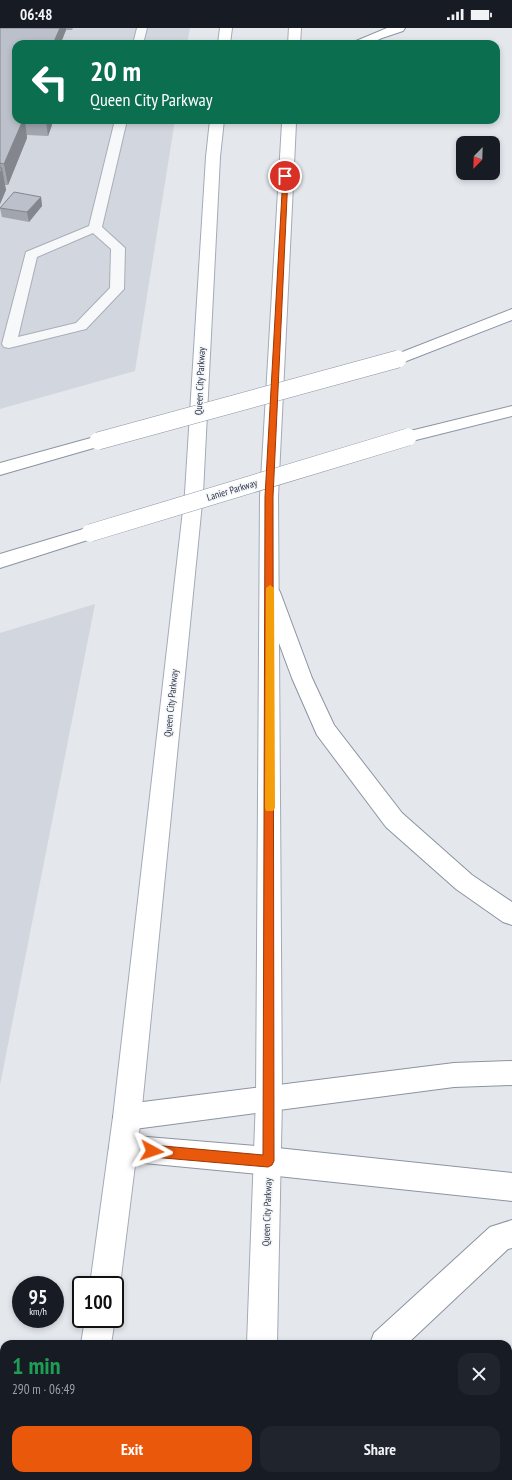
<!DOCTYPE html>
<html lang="en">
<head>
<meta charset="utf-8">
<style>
  body { margin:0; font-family:"PT Sans Narrow",sans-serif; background:#20242c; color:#f1f3f6; height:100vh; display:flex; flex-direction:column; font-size:15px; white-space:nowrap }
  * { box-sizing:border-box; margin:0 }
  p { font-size:13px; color:#9ea1a6 }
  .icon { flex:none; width:22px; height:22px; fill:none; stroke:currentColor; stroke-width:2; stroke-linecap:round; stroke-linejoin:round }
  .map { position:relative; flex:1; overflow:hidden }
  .sheet { position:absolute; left:0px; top:1312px; width:512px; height:140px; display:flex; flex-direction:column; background:#171b24; border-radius:12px 12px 0 0; box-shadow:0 2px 6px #0003 }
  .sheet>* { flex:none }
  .banner { position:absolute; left:12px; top:12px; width:488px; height:84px; border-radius:12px; box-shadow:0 2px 6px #0003; background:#0b6e4f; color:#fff; overflow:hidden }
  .needle { width:26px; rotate:203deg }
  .tools { position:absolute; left:456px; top:108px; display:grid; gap:8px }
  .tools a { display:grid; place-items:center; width:44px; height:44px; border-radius:8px; background:#171b24; box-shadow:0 2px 6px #0003; font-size:20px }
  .speed { position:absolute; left:12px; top:1248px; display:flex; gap:8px; font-size:20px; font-weight:700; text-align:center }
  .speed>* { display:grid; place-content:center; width:52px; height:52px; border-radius:50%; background:#171b24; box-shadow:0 2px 6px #0003; line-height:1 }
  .speed small { font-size:10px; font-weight:400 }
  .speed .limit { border:2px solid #111; border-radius:6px; background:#fff; color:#111 }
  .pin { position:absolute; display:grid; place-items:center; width:34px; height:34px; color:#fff; margin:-17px; border:2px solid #fff; border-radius:50%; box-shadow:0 1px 4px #0007 }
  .me { position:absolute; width:44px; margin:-22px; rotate:95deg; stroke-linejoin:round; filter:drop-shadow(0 0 3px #0008) }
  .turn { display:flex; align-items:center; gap:14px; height:84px; padding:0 12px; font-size:18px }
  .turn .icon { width:52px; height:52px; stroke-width:2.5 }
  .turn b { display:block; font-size:28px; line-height:34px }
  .round { display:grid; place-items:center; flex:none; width:42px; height:42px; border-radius:12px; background:#20242c }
  .summary { display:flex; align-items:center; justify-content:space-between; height:68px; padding:0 12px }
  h1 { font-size:24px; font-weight:700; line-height:30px; color:#1e9e55 }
  .primary-button { display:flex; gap:8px; margin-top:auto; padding:8px 12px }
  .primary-button a { flex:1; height:46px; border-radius:12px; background:#ea580c; color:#fff; font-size:16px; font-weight:700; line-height:46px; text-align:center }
  .primary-button a+a { background:#20242c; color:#f1f3f6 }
  .status { display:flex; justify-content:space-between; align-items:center; height:28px; padding:0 20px; background:#171b24; direction:ltr }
  .status svg { height:11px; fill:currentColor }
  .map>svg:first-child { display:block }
</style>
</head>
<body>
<div class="status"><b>06:48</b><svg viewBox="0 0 49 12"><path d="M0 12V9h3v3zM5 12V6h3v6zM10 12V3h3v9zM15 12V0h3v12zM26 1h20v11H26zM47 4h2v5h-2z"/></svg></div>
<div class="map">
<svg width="512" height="1452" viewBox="0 0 512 1452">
  <rect width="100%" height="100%" fill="#e4e7ec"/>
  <path fill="#d2d6de" d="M0,0h190l-3,16h-171v76h159l-40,251 -135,38z
    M95,576l-95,481v-452z"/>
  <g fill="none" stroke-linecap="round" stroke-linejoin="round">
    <g stroke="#a9aeb7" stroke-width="2">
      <path id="lane" d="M137,0h10l-4,16h-10z
        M115,92h12l-25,107 23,21 -1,41 -38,40 -77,19 -5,-1 -2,-3 24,-92 63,-26zM93,205l18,16 -1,39 -34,35 -58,14 19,-80z"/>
    </g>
    <g stroke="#a9aeb7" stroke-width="2">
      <path id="secondary" d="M289,0h12l-1,16h-12z"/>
    </g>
    <g stroke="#a3abb8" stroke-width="2">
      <path id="primary" d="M220,0h12l-2,16h-12z
        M210,92h14l-4,37 -17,336 -62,624 -21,168 -5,11v-11h-25l23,-168 72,-624 21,-336z
        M284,92h9l3,3 -18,374 4,601 -5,246h-30l9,-246 4,-601 22,-374z
        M85,1291h30l-4,25h-30z
        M62,1448h32v4h-32z
        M242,1448h32v4h-32z"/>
    </g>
    <g stroke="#8b94a3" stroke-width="2">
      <path id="highway" d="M387,0h18l-2,3 -21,7 -13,6h-15l2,-3z
        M284,92h14l-4,6h-10l-2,-3z
        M512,281v11l-108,42 -6,2 -6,-2 -2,-3 2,-3z
        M512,378v10l-104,26 -6,-1 -3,-4 3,-4z
        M98,408l6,1 3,4 -3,4 -104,30v-12z
        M90,499l7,2 2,4 -2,4 -97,31v-14z
        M270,557l7,2 3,5 32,86 22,47 68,88 70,62 40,27v23l-9,-3 -47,-33 -70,-62 -69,-92 -25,-57 -32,-86 3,-5z
        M512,1033v24l-58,2 -327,43 -10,-4 -4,-9 4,-9 10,-4 327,-41z
        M123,1107l145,12 244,26v28l-244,-26 -145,-14 -10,-4 -4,-9 4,-9z
        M512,1192v28l-4,1 -101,95h-37l4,-11 116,-106z
        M277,1448h33l-2,4h-33z"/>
    </g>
    <use href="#lane" fill="#f7f8fa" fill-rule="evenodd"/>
    <use href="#secondary" fill="#fff" fill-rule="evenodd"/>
    <use href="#primary" fill="#fff" fill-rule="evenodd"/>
    <use href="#highway" fill="#fff" fill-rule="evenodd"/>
    <g stroke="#8b94a3" stroke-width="18" stroke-linecap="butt">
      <path id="highway-bridge" d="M98,413l300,-82
        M90,505l318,-96"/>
    </g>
    <use href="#highway-bridge" stroke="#fff" stroke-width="17"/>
  </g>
  <path fill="#a1a5ae" d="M0,0h73l-1,2h-6l-4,10 1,4h-47v76h35l1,5 -4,11 -21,-1v3l-19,47h-3l1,5 -6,14z
    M41,169l1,9 -13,16 -27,-5 -2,-9z"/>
  <path fill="#83868d" d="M58,0h8v2l-4,10 1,4h-10z
    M23,92h2l2,18 -19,47 -4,-21z
    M46,92h5l1,5 -4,11z
    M0,135l1,7 1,-2 4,22 -6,14z
    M41,169l1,9 -13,16 -2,-10z"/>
  <path fill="#bbc0ca" stroke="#83868d" d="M0,0h60l-7,16h-37v76h7l-19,44 -4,-1v1z
    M0,140h2l-2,6z
    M14,164l27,5 -14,15 -27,-4z"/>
  <path fill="#ea580c" stroke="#983908" d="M283,147l5,1 -15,321 1,664 -2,4 -4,2 -116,-10 -4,-2 -1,-4 1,-4 4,-2 111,10 2,-658z"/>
  <path fill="#f59e0b" d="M270,557l4,3 1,220 -2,3h-7l-1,-3 1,-220z"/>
  <g text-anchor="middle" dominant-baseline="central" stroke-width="3" stroke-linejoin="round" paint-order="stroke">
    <g font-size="10" fill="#2b3445" stroke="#f4f6f9">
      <text transform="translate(200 353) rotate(-87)">Queen City Parkway</text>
      <text transform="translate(232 462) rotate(-17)">Lanier Parkway</text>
      <text transform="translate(171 675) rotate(-84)">Queen City Parkway</text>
      <text transform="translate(267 1184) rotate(-88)">Queen City Parkway</text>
    </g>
  </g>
</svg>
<div class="tools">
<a><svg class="needle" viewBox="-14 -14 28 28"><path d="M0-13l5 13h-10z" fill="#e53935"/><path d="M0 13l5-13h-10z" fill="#9ea1a6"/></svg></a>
</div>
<div class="speed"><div>95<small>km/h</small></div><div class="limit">100</div></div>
<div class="pin" style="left:285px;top:148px;background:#d93025"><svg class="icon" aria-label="arrive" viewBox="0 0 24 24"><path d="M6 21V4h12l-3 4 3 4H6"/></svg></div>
<svg class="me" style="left:152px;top:1123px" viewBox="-20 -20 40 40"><path d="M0-17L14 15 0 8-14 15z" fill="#ea580c" stroke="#fff" stroke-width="4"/></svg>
<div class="banner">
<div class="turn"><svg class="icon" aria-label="left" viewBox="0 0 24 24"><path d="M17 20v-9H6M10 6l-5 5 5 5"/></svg><div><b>20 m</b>Queen City Parkway</div></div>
</div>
<section class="sheet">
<div class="summary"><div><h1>1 min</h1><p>290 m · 06:49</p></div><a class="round"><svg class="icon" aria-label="close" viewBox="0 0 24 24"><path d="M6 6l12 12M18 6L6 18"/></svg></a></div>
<div class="primary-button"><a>Exit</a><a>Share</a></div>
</section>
</div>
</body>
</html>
